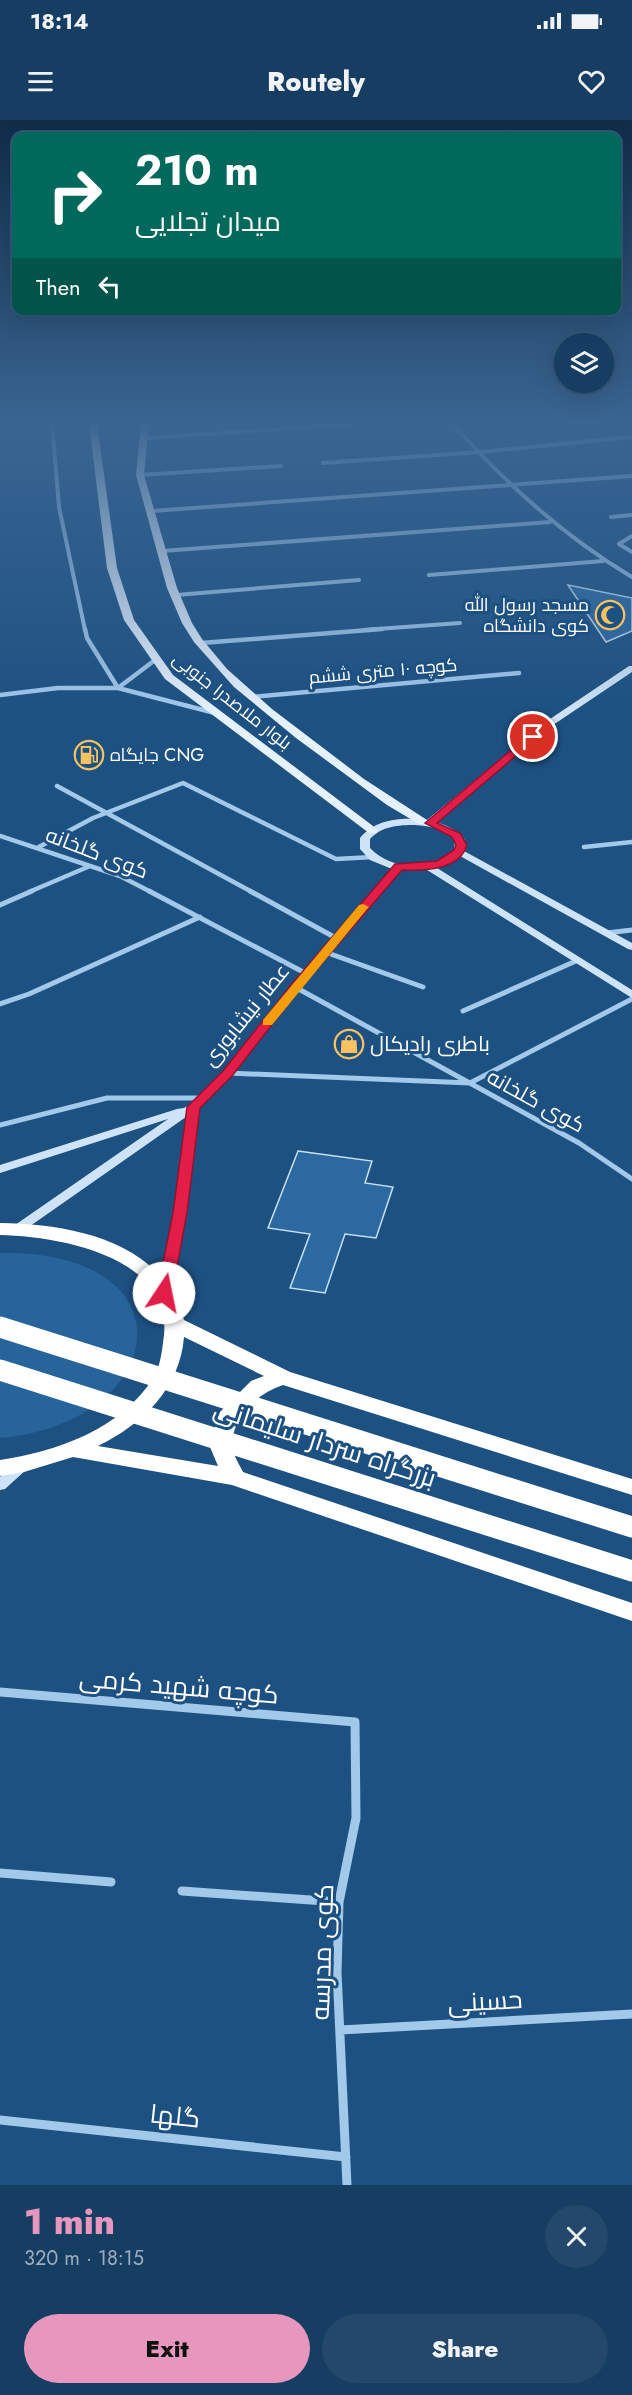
<!DOCTYPE html>
<html lang="en">
<head>
<meta charset="utf-8">
<style>
  body { margin:0; font-family:Jost,Cairo,sans-serif; background:#23486b; color:#f1f3f6; height:100vh; display:flex; flex-direction:column; font-size:22px; white-space:nowrap }
  * { box-sizing:border-box; margin:0 }
  p { font-size:20px; color:#9eaebe }
  .icon { flex:none; width:33px; height:33px; fill:none; stroke:currentColor; stroke-width:2; stroke-linecap:round; stroke-linejoin:round }
  .map { position:relative; height:2065px; overflow:hidden }
  .panel { display:flex; flex-direction:column; background:#163d62; flex:1 }
  .panel>* { flex:none }
  .guide { position:absolute; left:12px; top:12px; width:609px; height:183px; border-radius:12px; box-shadow:0 6px 24px #0002,0 0 0 2px #355677; background:#00695c; color:#fff; overflow:hidden }
  .tools { position:absolute; left:554px; top:213px; display:grid; gap:12px }
  .tools a { display:grid; place-items:center; width:60px; height:60px; border-radius:50%; background:#163d62; box-shadow:0 6px 24px #0002,0 0 0 2px #355677; font-size:30px }
  .pin { position:absolute; display:grid; place-items:center; width:51px; height:51px; color:#fff; margin:-26px; border:3px solid #fff; border-radius:50%; box-shadow:0 2px 6px #0007 }
  .me { position:absolute; width:66px; margin:-33px; rotate:11deg; stroke-linejoin:round; filter:drop-shadow(0 0 4px #0008) }
  .turn { display:flex; align-items:center; gap:21px; height:126px; padding:0 24px; font-size:27px }
  .turn .icon { width:78px; height:78px; stroke-width:2.5 }
  .turn b { display:block; font-size:42px; line-height:51px }
  .then { display:flex; align-items:center; height:57px; padding:0 24px; background:#0003; gap:12px; font-size:22px }
  .round { display:grid; place-items:center; flex:none; width:63px; height:63px; border-radius:32px; background:#23486b }
  .overview { display:flex; align-items:center; justify-content:space-between; height:102px; padding:0 24px }
  h1 { font-size:36px; font-weight:800; line-height:45px; color:#e797bd }
  .action { display:flex; gap:12px; margin-top:auto; padding:12px 24px }
  .action a { flex:1; height:69px; border-radius:36px; background:#e797bd; color:#111; font-size:24px; font-weight:800; line-height:69px; text-align:center }
  .action a+a { background:#23486b; color:#f1f3f6 }
  .status { display:flex; justify-content:space-between; align-items:center; height:42px; padding:0 30px; background:#163d62; direction:ltr }
  .status svg { height:16px; fill:currentColor }
  header { display:flex; justify-content:space-between; align-items:center; height:78px; padding:0 24px; background:#163d62; font-size:27px; font-weight:800 }
  .map>svg:first-child { display:block }
</style>
</head>
<body>
<div class="status"><b>18:14</b><svg viewBox="0 0 49 12"><path d="M0 12V9h3v3zM5 12V6h3v6zM10 12V3h3v9zM15 12V0h3v12zM26 1h20v11H26zM47 4h2v5h-2z"/></svg></div>
<header><svg class="icon" aria-label="menu" viewBox="0 0 24 24"><path d="M4 6h16M4 12h16M4 18h16"/></svg>Routely<svg class="icon" aria-label="heart" viewBox="0 0 24 24"><path d="M12 20l-8-8c-3-5 5-10 8-4 3-6 11-1 8 4z"/></svg></header>
<div class="map">
<svg width="632" height="2065" viewBox="0 0 632 2065">
  <rect width="100%" height="100%" fill="#1d5182"/>
  <path fill="#26649b" d="M0,1133c197,-3 168,171 0,185z"/>
  <path fill="#2c69a0" stroke="#c7e0f7" stroke-width="1.5" d="M568,465l64,13v33l-26,11z
    M298,1031l74,10 -7,22 28,4 -17,51 -31,-4 -20,59 -35,-5 20,-54 -42,-6z"/>
  <g fill="none" stroke-linecap="round" stroke-linejoin="round">
    <path stroke="#a2c8ea" stroke-width="4" d="M52,304l7,83 26,123
      M453,304c53,60 110,112 179,153
      M147,318l208,-14
      M323,343l157,-11 152,-15
      M140,355l141,-9
      M152,391l480,-35
      M611,397l21,-2
      M632,416l-13,8 13,8
      M162,431l388,-29
      M429,455l174,-14
      M176,475l183,-15
      M363,510l97,-7"/>
    <path stroke="#a2c8ea" stroke-width="4.5" d="M85,509l2,9 31,50
      M201,523l181,-14
      M155,540l-37,28 97,25
      M0,575l58,-7h60
      M250,577l269,-24
      M57,666l195,106
      M0,716l120,40 31,16
      M584,727l48,-5
      M37,728l56,-30 90,-35 153,76 37,-2
      M29,772l61,-26"/>
    <path stroke="#a2c8ea" stroke-width="5" d="M149,771l158,83
      M250,771l86,47
      M0,785l32,-14
      M606,813l26,-3
      M325,832l98,35
      M295,867l284,156 53,36
      M0,884l29,-10 171,-77
      M463,891l113,-50
      M228,953l242,10 162,-84
      M0,1005l107,-27h96"/>
    <path stroke="#a2c8ea" stroke-width="9" d="M0,1572l355,30 1,96 -17,84 -2,70 10,213
      M0,1753l111,9
      M182,1771l157,11
      M340,1910l292,-16
      M0,2000l346,37"/>
    <path fill="#cee3f7" fill-rule="evenodd" d="M629,546h3v6l-79,53 -117,97c12,4 21,8 29,18l-1,11 168,92v7l-4,-1 -168,-93 -7,5 -16,7 195,122v8l-205,-128h-27l-101,119 -67,86 -33,33 -13,105 -17,83 -5,1 -7,-4 17,-80 12,-96 -163,114h-8l-2,-3 2,-3 153,-106 -168,54v-8l177,-56 7,-1 5,-3 35,-34 67,-86 101,-116 -22,-9 -10,-11v-11c16,-20 44,-21 67,-18l120,-99zM415,705c16,1 29,4 40,15l-1,11c-24,20 -62,20 -84,-3v-9c12,-13 28,-14 45,-14z
      M21,1341l5,1 2,4 -2,4 -21,19 -5,1v-13l16,-15z"/>
    <path fill="#e6f1fe" fill-rule="evenodd" d="M89,304h8l20,144 17,52 39,55 204,154v4h-8l-204,-154 -41,-59 -17,-52z
      M141,304h8l-5,51 33,113 15,35 10,16 25,30 45,40 92,70 63,41v4h-8l-32,-19 -91,-67 -62,-51 -40,-45 -12,-19 -15,-35 -31,-113z"/>
    <path fill="#fff" fill-rule="evenodd" d="M0,1103c62,1 139,13 174,71 5,7 7,17 10,26l106,52 342,107v16l-349,-110c-26,9 -50,30 -51,60 0,8 7,19 11,27l389,131v18l-400,-136 -159,-28 -49,15 -24,4v-16c55,-8 122,-31 153,-82 8,-13 9,-28 11,-43 8,-79 -107,-99 -164,-100zM184,1217l80,39 -13,5 -32,32 -9,34 8,19 -120,-20c45,-22 82,-58 86,-109z"/>
    <path stroke="#fff" stroke-width="21" d="M0,1207l632,200
      M0,1250l632,201"/>
  </g>
  <linearGradient id="sky" x2="0" y2="1"><stop stop-color="#102d48"/><stop offset="0.51" stop-color="#3a6592"/><stop offset="1" stop-color="#3a6592" stop-opacity="0"/></linearGradient>
  <rect width="632" height="593" fill="url(#sky)"/>
  <path fill="#e11d48" stroke="#92132f" stroke-width="1.5" d="M529,615l9,2 -101,86 23,10 7,12c-7,25 -44,26 -65,25l-103,120 -67,86 -32,32 -13,105 -15,80 -3,3h-10l-2,-3 16,-80 14,-106 36,-36 68,-86 104,-121 42,-3 17,-11 2,-5 -4,-8 -27,-14z"/>
  <path fill="#f59e0b" d="M363,784l6,3 -2,2 -95,116h-9v-5l96,-115z"/>
  <defs>
    <g id="mosque-ring" transform="scale(1.5)"><circle r="9.5" fill="#1d5182" stroke="#fac260" stroke-width="1.5"/><path d="M3.5-4.9A6 6 0 1 0 3.5 4.9A5 5 0 1 1 3.5-4.9Z" fill="#fac260"/></g>
    <g id="fuel-ring" transform="scale(1.5)"><circle r="9.5" fill="#1d5182" stroke="#fac260" stroke-width="1.5"/><path d="M-5.5-6h7V0h2V4h1.3V-2.5L3-4.5l.8-.8L6-3V5H2.5V1h-1V6h-7ZM-4.2-4.7v3.2H.2V-4.7Z" fill="#fac260"/></g>
    <g id="shop-ring" transform="scale(1.5)"><circle r="9.5" fill="#1d5182" stroke="#fac260" stroke-width="1.5"/><path d="M-5-2.5h2.3a2.7 3.5 0 0 1 5.4 0H5L5.5 6h-11ZM-1.5-2.5h3a1.5 2.3 0 0 0-3 0Z" fill="#fac260"/></g>
  </defs>
  <g fill-rule="evenodd">
    <use href="#mosque-ring" x="610" y="495"/>
    <use href="#fuel-ring" x="89" y="635"/>
    <use href="#shop-ring" x="349" y="924"/>
  </g>
  <g text-anchor="middle" dominant-baseline="central" stroke-width="6" stroke-linejoin="round" paint-order="stroke">
    <g font-size="18" fill="#fff" stroke="#1d5182" text-anchor="end">
      <text x="589" y="485">مسجد رسول الله<tspan x="589" dy="21">کوی دانشگاه</tspan></text>
      <text x="110" y="635" text-anchor="start">جایگاه CNG</text>
    </g>
    <g font-size="18" fill="#fff" stroke="#1d5182">
      <text transform="translate(383 551) rotate(-5)">کوچه ۱۰ متری ششم</text>
      <text transform="translate(232 581) rotate(38)">بلوار ملاصدرا جنوبی</text>
    </g>
    <g font-size="21" fill="#fff" stroke="#1d5182">
      <text transform="translate(97 733) rotate(21)">کوی گلخانه</text>
      <text transform="translate(246 895) rotate(-51)">عطار نیشابوری</text>
      <text transform="translate(536 981) rotate(29)">کوی گلخانه</text>
    </g>
    <g font-size="21" fill="#fff" stroke="#1d5182" text-anchor="start">
      <text x="370" y="924">باطری رادیکال</text>
    </g>
    <g font-size="26" fill="#fff" stroke="#1d5182">
      <text transform="translate(325 1323) rotate(18)">بزرگراه سردار سلیمانی</text>
      <text transform="translate(179 1566) rotate(5)">کوچه شهید کرمی</text>
      <text transform="translate(322 1832) rotate(-88)">کوی مدرسه</text>
      <text transform="translate(485 1881) rotate(-3)">حسینی</text>
      <text transform="translate(175 1996) rotate(6)">گلها</text>
    </g>
  </g>
</svg>
<div class="tools">
<a><svg class="icon" aria-label="layers" viewBox="0 0 24 24"><path d="M12 4l9 5-9 5-9-5zM3 14l9 5 9-5"/></svg></a>
</div>
<div class="pin" style="left:533px;top:617px;background:#d93025"><svg class="icon" aria-label="arrive" viewBox="0 0 24 24"><path d="M6 21V4h12l-3 4 3 4H6"/></svg></div>
<svg class="me" style="left:164px;top:1173px" viewBox="-20 -20 40 40"><circle r="19" fill="#fff"/><path d="M0-13L10 11 0 6-10 11z" fill="#e11d48"/></svg>
<div class="guide">
<div class="turn"><svg class="icon" aria-label="right" viewBox="0 0 24 24"><path d="M7 20v-9h11M14 6l5 5-5 5"/></svg><div><b>210 m</b>میدان تجلایی</div></div>
<div class="then">Then<svg class="icon" aria-label="left" viewBox="0 0 24 24"><path d="M17 20v-9H6M10 6l-5 5 5 5"/></svg></div>
</div>
</div>
<section class="panel">
<div class="overview"><div><h1>1 min</h1><p>320 m · 18:15</p></div><a class="round"><svg class="icon" aria-label="close" viewBox="0 0 24 24"><path d="M6 6l12 12M18 6L6 18"/></svg></a></div>
<div class="action"><a>Exit</a><a>Share</a></div>
</section>
</body>
</html>
